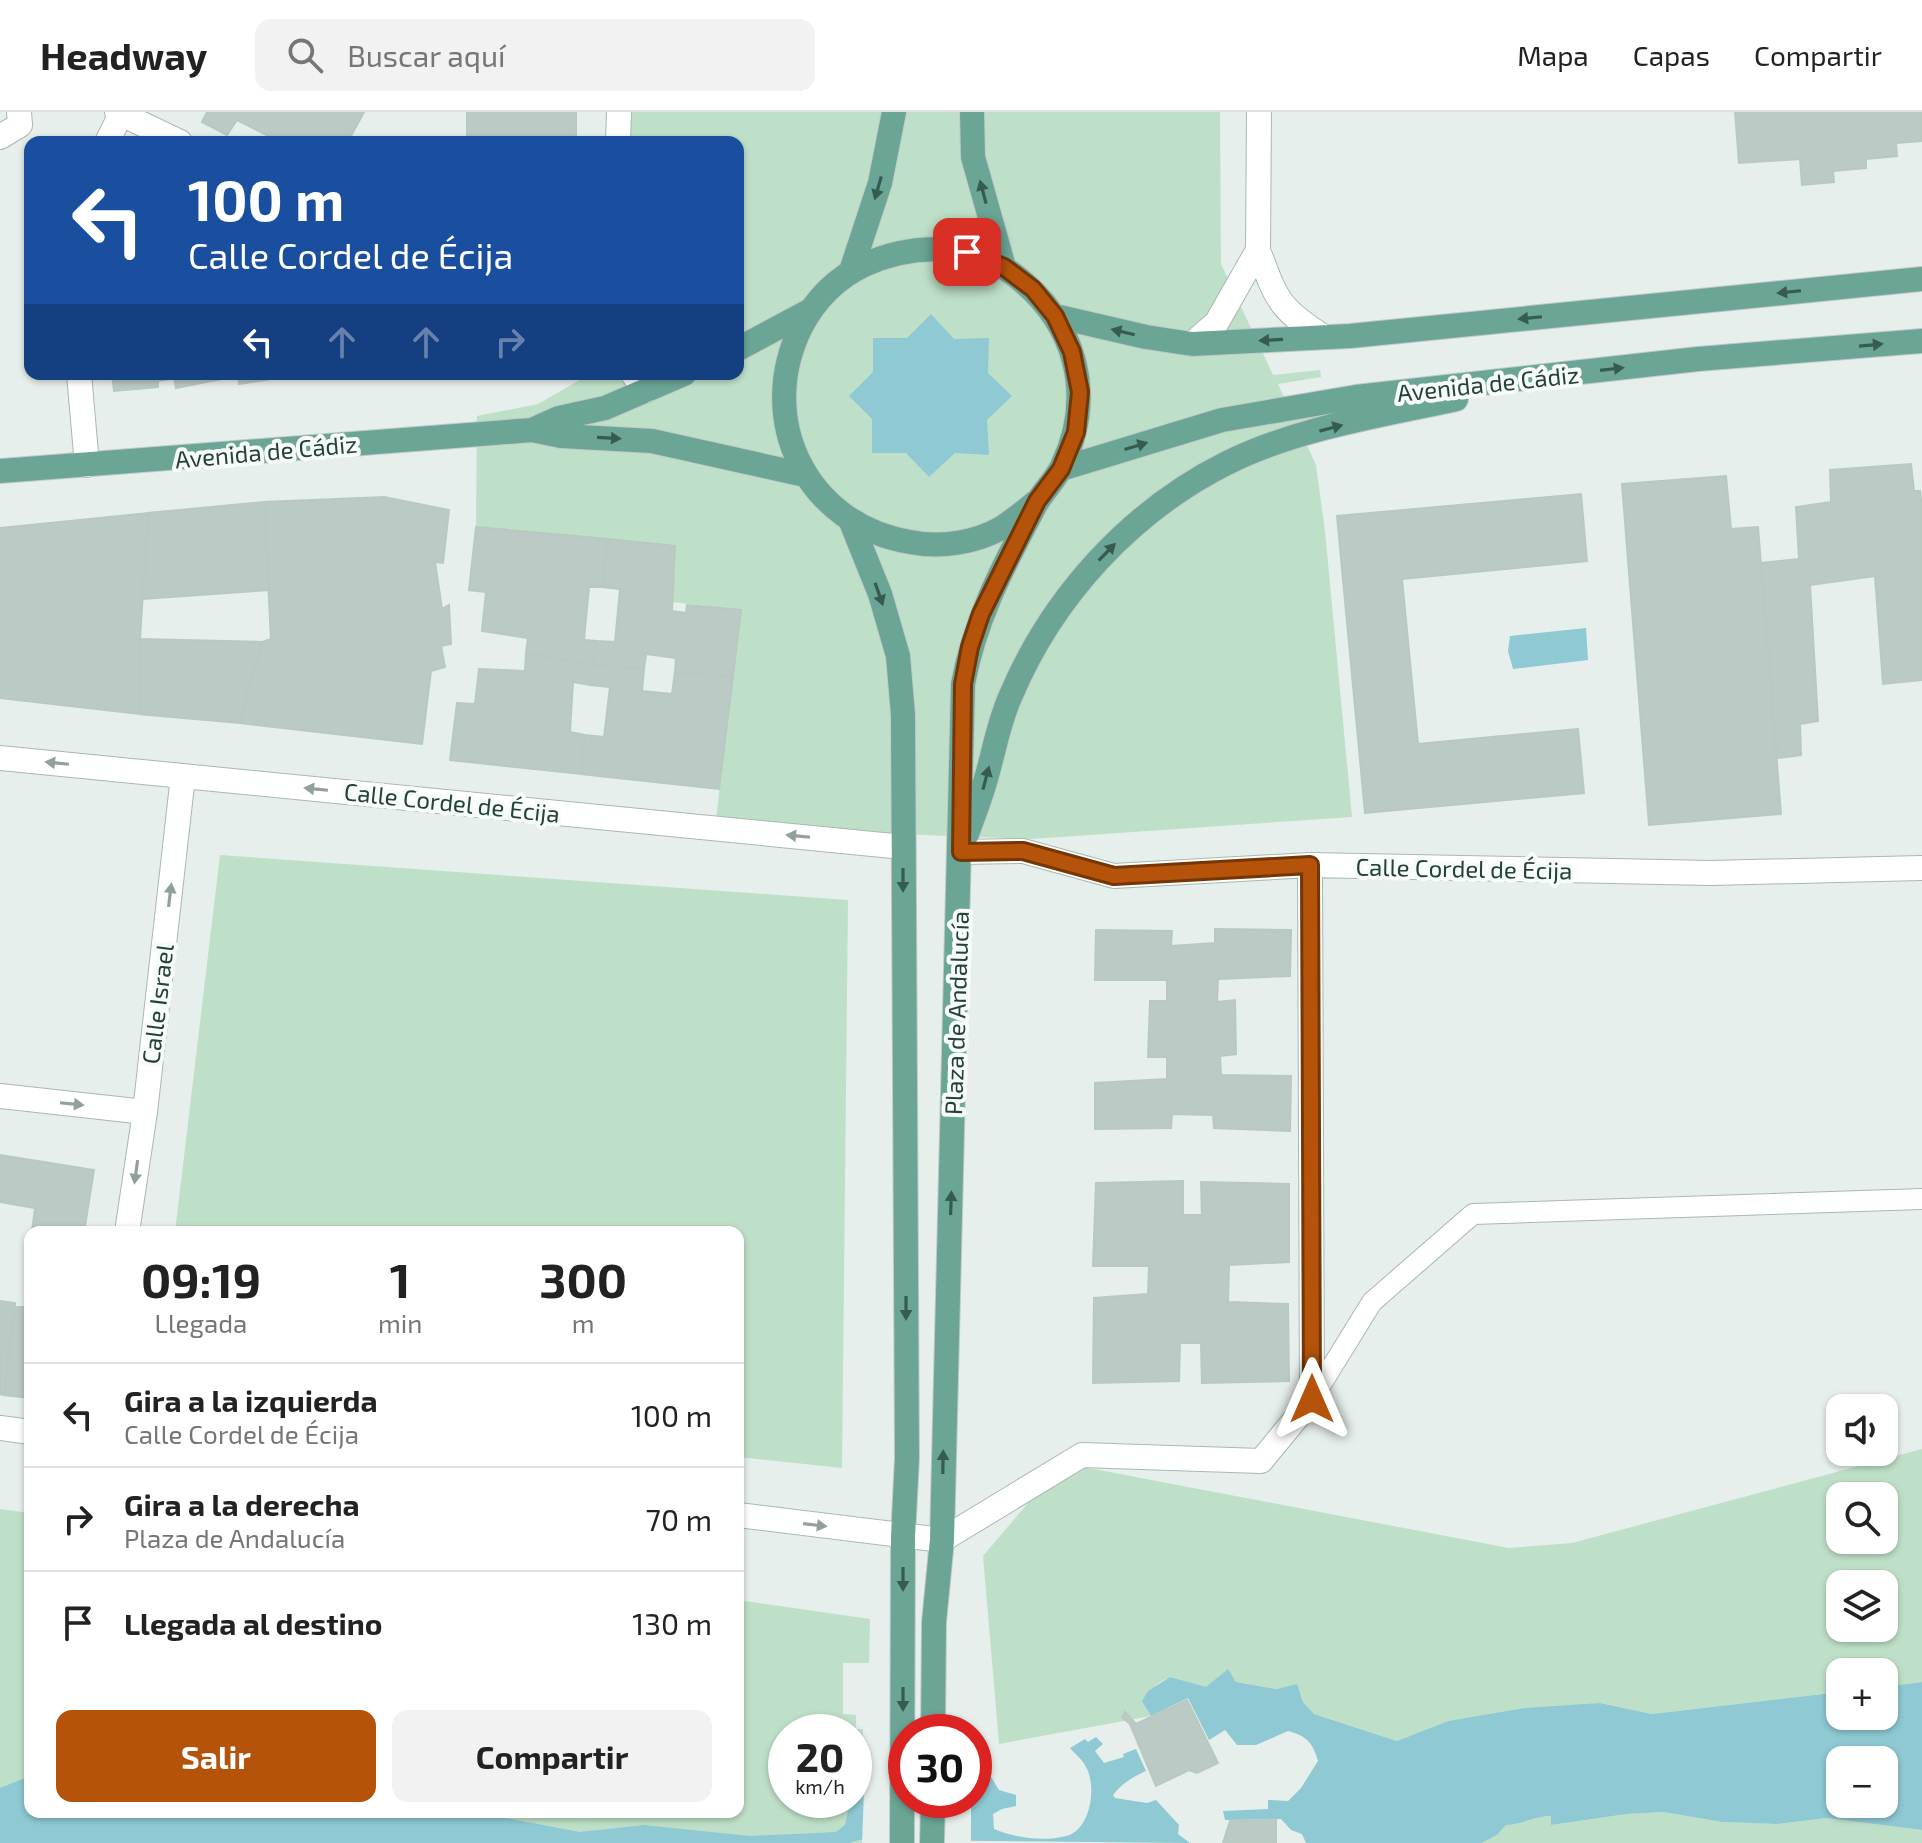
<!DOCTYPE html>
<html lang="es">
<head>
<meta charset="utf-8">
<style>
  body { margin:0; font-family:"Exo 2",sans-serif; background:#f2f2f2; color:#222; height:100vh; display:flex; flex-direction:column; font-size:30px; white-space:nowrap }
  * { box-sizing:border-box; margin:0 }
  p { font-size:26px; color:#767676 }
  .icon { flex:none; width:44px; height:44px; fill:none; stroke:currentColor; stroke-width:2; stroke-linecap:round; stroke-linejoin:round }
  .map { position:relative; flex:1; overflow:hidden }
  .drawer { position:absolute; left:24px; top:1114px; width:720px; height:592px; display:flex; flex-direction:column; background:#fff; border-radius:16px; box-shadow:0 2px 6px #0004 }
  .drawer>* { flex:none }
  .top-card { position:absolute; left:24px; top:24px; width:720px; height:244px; border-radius:16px; box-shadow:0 2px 6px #0004; background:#1a4fa0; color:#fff; overflow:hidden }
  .fabs { position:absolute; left:1826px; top:1282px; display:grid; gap:16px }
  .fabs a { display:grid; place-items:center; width:72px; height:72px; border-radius:16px; background:#fff; box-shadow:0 2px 6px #0004; font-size:40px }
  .speed { position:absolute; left:768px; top:1602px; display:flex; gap:16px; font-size:40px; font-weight:700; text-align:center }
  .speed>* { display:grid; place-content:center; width:104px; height:104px; border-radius:50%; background:#fff; box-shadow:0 2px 6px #0004; line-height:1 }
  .speed small { font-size:20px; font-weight:400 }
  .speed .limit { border:12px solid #d22; background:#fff; color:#111 }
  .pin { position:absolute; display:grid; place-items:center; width:68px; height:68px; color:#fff; margin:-34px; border-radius:16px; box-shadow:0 4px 12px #0006 }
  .me { position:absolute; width:88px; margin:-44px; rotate:0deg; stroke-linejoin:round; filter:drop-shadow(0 0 6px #0008) }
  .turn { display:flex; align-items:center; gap:28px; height:168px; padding:0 32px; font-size:36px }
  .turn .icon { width:104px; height:104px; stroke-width:2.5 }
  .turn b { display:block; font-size:56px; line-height:68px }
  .lanes { display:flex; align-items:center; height:76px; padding:0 32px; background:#0003; justify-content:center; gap:40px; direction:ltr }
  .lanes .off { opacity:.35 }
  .eta { display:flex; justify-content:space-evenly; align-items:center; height:136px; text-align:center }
  .eta b { font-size:48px; font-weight:700; line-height:56px }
  .primary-button { display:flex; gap:16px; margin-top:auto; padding:16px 32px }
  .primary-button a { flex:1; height:92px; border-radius:16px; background:#b45309; color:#fff; font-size:32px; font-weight:700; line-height:92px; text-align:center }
  .primary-button a+a { background:#f2f2f2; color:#222 }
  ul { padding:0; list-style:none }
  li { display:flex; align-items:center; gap:24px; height:104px; padding:0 32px; border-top:2px solid #e0e0e0 }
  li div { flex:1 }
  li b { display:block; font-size:30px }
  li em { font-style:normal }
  header { display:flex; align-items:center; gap:48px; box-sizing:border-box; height:112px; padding:0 40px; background:#fff; border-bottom:2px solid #e0e0e0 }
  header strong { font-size:38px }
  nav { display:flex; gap:44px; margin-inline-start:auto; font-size:28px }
  .search { width:560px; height:72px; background:#f2f2f2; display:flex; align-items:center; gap:20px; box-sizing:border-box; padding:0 28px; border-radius:16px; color:#767676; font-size:30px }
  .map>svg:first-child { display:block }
</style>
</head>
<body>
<header>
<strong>Headway</strong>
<div class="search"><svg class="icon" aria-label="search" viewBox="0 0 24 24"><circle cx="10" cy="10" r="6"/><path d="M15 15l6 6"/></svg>Buscar aquí</div>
<nav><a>Mapa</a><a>Capas</a><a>Compartir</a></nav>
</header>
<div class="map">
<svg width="1922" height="1731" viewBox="0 0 1922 1731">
  <rect width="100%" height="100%" fill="#e6efeb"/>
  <path fill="#bfe0c8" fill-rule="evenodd" d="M628,0h592l1,152 52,111 47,-5 1,7 -43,7 16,35 34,-4v4l-30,7 18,39 9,66 27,286 -321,22 -188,-7 -127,-12 24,-210 -68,-8 3,-56 -199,-19 1,-111 61,-12 52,-30h148v-232h-111z
    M220,743l628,45 -6,568 -104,-11v-225h-563z
    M1922,1337v233l-38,5v-15h-44v20l-188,22 -52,-11 -152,18 -51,20 -83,-27 -11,-12 -6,-17 -20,4 -41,-7 -8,-12 -22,18 -36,-11c-12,6 -20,11 -27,24l8,15 -152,28 -16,-188 79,-93 447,85 63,-5zM1840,1384h44v44h-44zM1840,1472h44v44h-44z
    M0,1397l30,4v299h708v-212l132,19 -1,44h-26v51l13,1v14h7l1,114h-864zM786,1620h68v68h-68z
    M1663,1700l59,10 55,2 50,-6 95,12v13h-440l15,-8 9,-10c16,0 29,-9 45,-9v9l76,-11z"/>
  <path fill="#8ec9d4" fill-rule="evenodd" d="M931,202l23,25 35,-1 -1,35 24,23 -25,24 2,35 -34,-2 -26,24 -23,-24h-34v-34l-23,-23 24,-24v-34h34z
    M1586,516l2,32 -75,9 -5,-18 2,-15z
    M1228,1557l8,13 41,7 20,-5 6,18 11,12 83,27 51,-20 77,-13 75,-5 52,11 188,-22v24h44v-29l38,-5v148l-95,-12 -50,6 -55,-2 -59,-10 -36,2 -76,11v-9c-16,0 -29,9 -45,9l-9,10 -15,8h-176l-4,-9 -11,-4 -10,-11 -56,1 -2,-9 45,-2v-9l20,1 13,-13 17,-27c-5,-18 -11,-25 -30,-30l-32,14h-19l-12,-15 -16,10 -21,-42 -37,18 -9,-15 6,-10 22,-14 36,10zM1840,1648h44v44h-44z
    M1096,1625l7,7 -8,7 9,12 20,-6 -1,-3 13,-5 10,22c-13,6 -24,12 -33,24l2,3 32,5 9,-3 23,25 -1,9 12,9 -300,-3h-31l-10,3h-849v-55l30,-12v36h443l107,20 64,-7 106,11 86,-4 9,-7 3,-14 16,-16 42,5h68v-25l14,-3 11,18 17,5v11l-14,3 -9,5 1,15c22,9 49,13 72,7 25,-6 31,-50 20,-69 -3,-7 -11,-13 -16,-19l15,-9 3,3z"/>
  <path fill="#e6efeb" d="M906,1671v17h65v43h-109l2,-52z"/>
  <path fill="#bbcac4" stroke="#b8c9c2" stroke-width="2" d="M207,0h157l-13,24 6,6h-77l-43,-22 -10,15 -25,-13z
    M467,0h109v30h-109z
    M1735,0h187v29l-26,2 1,13 -31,3v9l-33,3 1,11 -32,3 -2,-26 -61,4z
    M112,262h110v5l-46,9 -2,-10 -16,3v6l-44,4z
    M238,262h64l-63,10z
    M1911,352l3,27h6l2,18v171l-39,4 -8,-108 -65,9 8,136 -18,3 1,31 -24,3 -16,-195 38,-4 -3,-52 35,-5 -1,-32z
    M1726,364l5,53 27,-2 23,287 -132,11 -27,-341z
    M1581,382l6,67 -185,18 16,165 160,-15 6,64 -219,20 -28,-297z
    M384,385l65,13 -6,53 -8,-1 7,47 7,-4 2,39 -10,2 4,21 -14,4 -9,73 -183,-21 23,-81 9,-3 -7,-137z
    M264,390l5,88 -126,9 5,-86z
    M148,401l-8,126 -1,75 -139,-16v-170z
    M476,415l132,12 -6,48h-13l-5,53 12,1 -3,24 -67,-12 2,-15 -46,-7 4,-39 -17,-2z
    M608,427l67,7 -3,65 14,2 1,-8 54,5 -8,66 -58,-4 1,-14 -30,-4 -2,15 -51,-4 3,-24 19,1 5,-53 -18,-2z
    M140,527l122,3 -23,81 -100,-9z
    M526,541l67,12 -2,20 -18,-3 -3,50 15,3 -4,39 -131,-14 7,-57 18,1 4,-35 46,2z
    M593,553l51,4 -2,22 30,3 3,-22 58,4 -14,113 -138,-15 4,-39 19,2 6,-50 -19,-2z
    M1215,817l76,1 -1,46 -72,3 -1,23 18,-2 1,54 -16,2 1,19 70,1 -1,55 -76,-3 -1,-13 -41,-1 -1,14 -76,1v-46l72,-4v-22h-19l2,-56h17v-21h-72l1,-50 76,1 -1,15 44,-3z
    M0,1043l94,15 -10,62h-52l3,-24 -35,-6z
    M1183,1069v34h19l-1,-33 88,2v78l-60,3 -1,37 60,2 1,77 -87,2 -1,-40h-21l-1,38 -86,2 1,-85 54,-4 1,-28h-56l3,-83z
    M28,1165h2v121l-26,-3 10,-88h11z
    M0,1189l15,2 -11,92 -4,-1z
    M1187,1588l31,63 -21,10 -8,-3 -33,16 -26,-62 -8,-7 3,-5 11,12z
    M1276,1708v23h-53l7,-22z"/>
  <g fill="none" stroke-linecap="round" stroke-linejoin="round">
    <g stroke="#a8b8b2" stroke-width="22">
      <path id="lane" d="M1312,1287l60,-97 101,-88 449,-15"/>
    </g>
    <g stroke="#a8b8b2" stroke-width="26">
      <path id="street" d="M117,0l63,30
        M0,25l20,-12 -1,-13
        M107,30l14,-28
        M618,30l1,-30
        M1258,138c19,50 20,58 66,87
        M1192,232l25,-22 41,-72 1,-138
        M79,262l8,91
        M633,262l13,17
        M0,646l903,89
        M961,740l62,-1 91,25 196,-11 401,8 211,-5
        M0,984l145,16
        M127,1120l18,-120 38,-336
        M942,1428l140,-85 179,6 51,-62 -2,-534"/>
    </g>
    <g stroke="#a4bbb3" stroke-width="26">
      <path id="secondary" d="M0,1316l30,4
        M738,1403l204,25"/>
    </g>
    <g stroke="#c2cac8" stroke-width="26">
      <path id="primary" d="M972,0l1,45 31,110
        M851,159l29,-88 14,-71
        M1055,204l91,21 46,7 158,-8 572,-57
        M738,237l71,-38
        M532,318l27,-12 46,-10 79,-34
        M1061,357l161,-49 134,-23 342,-38 224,-18
        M0,359l532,-41 29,6 91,5 153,34
        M851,410l29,72 18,62 5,59 4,743 -4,79 -1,306
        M967,722c6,-17 13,-34 18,-52 9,-29 13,-59 26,-87 42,-99 120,-184 216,-232 70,-35 153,-47 229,-64
        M933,1620l1,-110 8,-82 21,-856c12,-66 41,-119 72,-178 7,-14 20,-25 27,-40 34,-71 14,-145 -49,-192 -44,-32 -101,-31 -149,-9 -27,13 -49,35 -63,62 -46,93 6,198 109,215 30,6 66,1 93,-15 12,-8 23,-17 34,-26
        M932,1731l1,-43"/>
    </g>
    <use href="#lane" stroke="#fff" stroke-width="20"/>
    <use href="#street" stroke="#fff" stroke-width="24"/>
    <use href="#secondary" stroke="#fff" stroke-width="24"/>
    <use href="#primary" stroke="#6aa596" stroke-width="24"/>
  </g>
  <defs><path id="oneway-solid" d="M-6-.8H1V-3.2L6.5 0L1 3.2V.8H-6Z" transform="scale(2)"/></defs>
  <g fill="#365b51">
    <use href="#oneway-solid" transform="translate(878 76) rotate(106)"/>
    <use href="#oneway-solid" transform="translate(983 80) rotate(-105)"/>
    <use href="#oneway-solid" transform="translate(1789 180) rotate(174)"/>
    <use href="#oneway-solid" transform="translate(1530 206) rotate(174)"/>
    <use href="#oneway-solid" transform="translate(1123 220) rotate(-167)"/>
    <use href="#oneway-solid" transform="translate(1271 228) rotate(177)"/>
    <use href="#oneway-solid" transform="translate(1871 233) rotate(-5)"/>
    <use href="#oneway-solid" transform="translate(1612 257) rotate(-7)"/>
    <use href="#oneway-solid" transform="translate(1331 316) rotate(-15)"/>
    <use href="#oneway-solid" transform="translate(609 326) rotate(3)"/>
    <use href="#oneway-solid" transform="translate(1136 334) rotate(-17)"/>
    <use href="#oneway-solid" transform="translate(1107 440) rotate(-46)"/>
    <use href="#oneway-solid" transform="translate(879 482) rotate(71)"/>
    <use href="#oneway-solid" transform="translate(986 666) rotate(-75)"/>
    <use href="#oneway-solid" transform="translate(903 768) rotate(90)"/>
    <use href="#oneway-solid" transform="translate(951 1091) rotate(-88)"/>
    <use href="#oneway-solid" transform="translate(906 1196) rotate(90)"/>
    <use href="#oneway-solid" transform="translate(943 1350) rotate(-89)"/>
    <use href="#oneway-solid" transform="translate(903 1467) rotate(90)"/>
    <use href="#oneway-solid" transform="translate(903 1587) rotate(90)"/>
  </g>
  <g fill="#92a09c">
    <use href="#oneway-solid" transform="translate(57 651) rotate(-174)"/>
    <use href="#oneway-solid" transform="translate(316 677) rotate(-174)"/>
    <use href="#oneway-solid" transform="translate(798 724) rotate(-174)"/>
    <use href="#oneway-solid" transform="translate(170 783) rotate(-83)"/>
    <use href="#oneway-solid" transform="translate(72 992) rotate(6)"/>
    <use href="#oneway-solid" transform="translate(136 1060) rotate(98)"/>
    <use href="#oneway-solid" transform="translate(815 1413) rotate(7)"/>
  </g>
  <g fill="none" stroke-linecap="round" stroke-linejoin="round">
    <g stroke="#753606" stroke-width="20">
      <path id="route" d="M967,140l37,15 29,22 22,27 17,36 8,40 -4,40 -15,37 -24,32 -56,113 -11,33 -7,37 -2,168 62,-1 91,25 196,-11 2,534"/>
    </g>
    <use href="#route" stroke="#b45309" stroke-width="14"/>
  </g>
  <g text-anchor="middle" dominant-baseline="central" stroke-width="8" stroke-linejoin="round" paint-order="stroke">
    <g font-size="24" fill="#24423a" stroke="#f7fbf9">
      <text transform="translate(1488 271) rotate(-6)">Avenida de Cádiz</text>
      <text transform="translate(266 339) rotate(-5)">Avenida de Cádiz</text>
      <text transform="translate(452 690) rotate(6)">Calle Cordel de Écija</text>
      <text transform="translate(1464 756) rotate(1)">Calle Cordel de Écija</text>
      <text transform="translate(157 892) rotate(-83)">Calle Israel</text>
      <text transform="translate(956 901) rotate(-88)">Plaza de Andalucía</text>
    </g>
  </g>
</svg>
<div class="fabs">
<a><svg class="icon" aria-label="sound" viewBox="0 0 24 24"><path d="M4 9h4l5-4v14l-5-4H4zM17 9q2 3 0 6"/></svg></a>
<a><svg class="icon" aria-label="search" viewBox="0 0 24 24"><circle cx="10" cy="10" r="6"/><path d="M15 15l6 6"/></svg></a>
<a><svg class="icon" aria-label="layers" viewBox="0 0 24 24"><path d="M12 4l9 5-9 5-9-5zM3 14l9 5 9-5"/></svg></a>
<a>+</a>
<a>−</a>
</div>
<div class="speed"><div>20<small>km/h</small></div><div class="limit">30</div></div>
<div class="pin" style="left:967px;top:140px;background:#d93025"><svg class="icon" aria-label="arrive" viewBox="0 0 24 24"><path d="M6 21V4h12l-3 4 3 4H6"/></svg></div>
<svg class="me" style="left:1312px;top:1287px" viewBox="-20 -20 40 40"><path d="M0-17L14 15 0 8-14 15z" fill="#b45309" stroke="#fff" stroke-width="4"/></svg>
<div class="top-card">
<div class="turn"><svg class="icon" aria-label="left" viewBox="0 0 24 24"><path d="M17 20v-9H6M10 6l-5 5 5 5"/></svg><div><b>100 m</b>Calle Cordel de Écija</div></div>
<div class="lanes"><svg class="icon" aria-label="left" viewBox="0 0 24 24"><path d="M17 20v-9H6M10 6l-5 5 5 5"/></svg><svg class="icon off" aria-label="ahead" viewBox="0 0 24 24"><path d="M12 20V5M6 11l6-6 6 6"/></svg><svg class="icon off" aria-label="ahead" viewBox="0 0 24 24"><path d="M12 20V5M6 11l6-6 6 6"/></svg><svg class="icon off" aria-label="right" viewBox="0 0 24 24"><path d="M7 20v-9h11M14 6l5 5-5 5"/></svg></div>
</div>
<section class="drawer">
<div class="eta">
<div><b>09:19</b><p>Llegada</p></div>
<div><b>1</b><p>min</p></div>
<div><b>300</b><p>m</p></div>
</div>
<ul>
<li><svg class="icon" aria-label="left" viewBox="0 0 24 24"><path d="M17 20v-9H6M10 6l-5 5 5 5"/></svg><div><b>Gira a la izquierda</b><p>Calle Cordel de Écija</p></div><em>100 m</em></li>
<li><svg class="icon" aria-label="right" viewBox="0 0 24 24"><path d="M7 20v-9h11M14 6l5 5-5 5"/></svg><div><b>Gira a la derecha</b><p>Plaza de Andalucía</p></div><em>70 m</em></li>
<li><svg class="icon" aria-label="arrive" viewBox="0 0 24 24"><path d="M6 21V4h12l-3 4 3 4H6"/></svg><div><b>Llegada al destino</b></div><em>130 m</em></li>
</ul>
<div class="primary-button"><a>Salir</a><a>Compartir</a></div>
</section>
</div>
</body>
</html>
